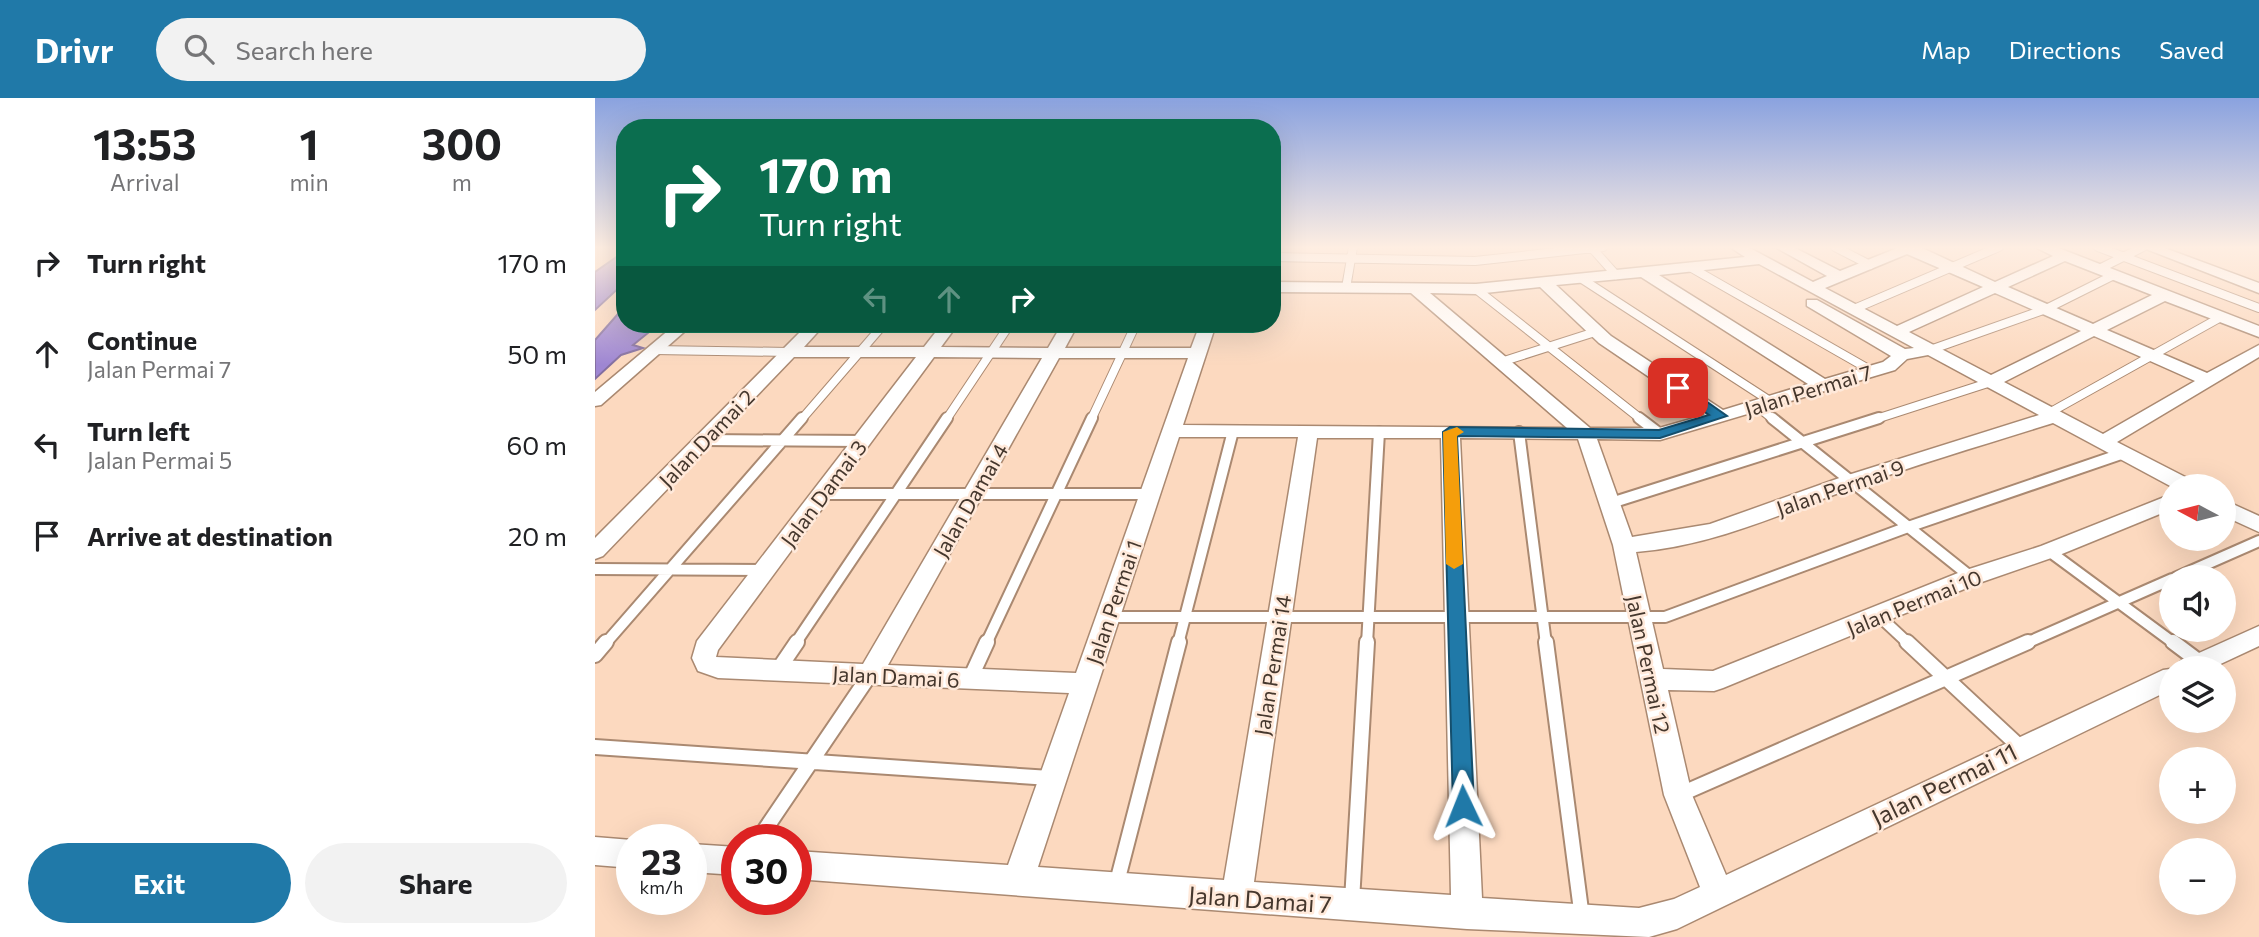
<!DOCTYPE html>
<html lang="en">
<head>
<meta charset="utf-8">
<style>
  body { margin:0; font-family:Commissioner,sans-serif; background:#f2f2f2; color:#202124; height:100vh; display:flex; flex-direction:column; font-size:26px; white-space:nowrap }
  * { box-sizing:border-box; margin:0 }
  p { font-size:23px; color:#757577 }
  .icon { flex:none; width:38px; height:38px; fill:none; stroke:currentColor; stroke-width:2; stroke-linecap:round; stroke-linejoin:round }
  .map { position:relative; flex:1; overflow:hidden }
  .sheet { display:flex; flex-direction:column; background:#fff; width:595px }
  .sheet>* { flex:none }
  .top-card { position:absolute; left:21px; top:21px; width:665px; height:214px; border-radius:28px; box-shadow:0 7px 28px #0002; background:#0b6e4f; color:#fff; overflow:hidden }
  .needle { width:46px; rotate:277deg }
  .tools { position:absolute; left:1564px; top:376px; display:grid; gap:14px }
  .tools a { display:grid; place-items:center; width:77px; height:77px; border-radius:50%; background:#fff; box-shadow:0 7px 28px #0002; font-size:35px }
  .speed { position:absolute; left:21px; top:726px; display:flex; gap:14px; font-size:35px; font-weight:700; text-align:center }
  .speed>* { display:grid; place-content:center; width:91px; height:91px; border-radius:50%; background:#fff; box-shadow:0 7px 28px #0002; line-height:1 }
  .speed small { font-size:18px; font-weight:400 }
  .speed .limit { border:10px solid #d22; background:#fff; color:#111 }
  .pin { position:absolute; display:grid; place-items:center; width:60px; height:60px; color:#fff; margin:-30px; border-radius:14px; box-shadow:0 4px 10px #0006 }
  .me { position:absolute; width:77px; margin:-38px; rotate:358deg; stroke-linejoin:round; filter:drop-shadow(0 0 5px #0008) }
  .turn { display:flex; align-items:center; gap:24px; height:147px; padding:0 28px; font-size:32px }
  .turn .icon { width:91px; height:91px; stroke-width:2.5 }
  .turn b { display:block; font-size:49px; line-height:60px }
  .lanes { display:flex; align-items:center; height:66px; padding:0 28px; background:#0003; justify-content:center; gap:35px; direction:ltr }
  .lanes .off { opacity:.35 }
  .eta { display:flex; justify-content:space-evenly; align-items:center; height:119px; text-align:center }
  .eta b { font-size:42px; font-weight:700; line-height:49px }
  .cta { display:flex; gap:14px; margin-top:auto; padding:14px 28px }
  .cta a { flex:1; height:80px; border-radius:42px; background:#2079a8; color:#fff; font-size:28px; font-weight:700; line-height:80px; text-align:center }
  .cta a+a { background:#f2f2f2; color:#202124 }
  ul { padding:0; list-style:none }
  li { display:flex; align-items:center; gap:21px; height:91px; padding:0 28px }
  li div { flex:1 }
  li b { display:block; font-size:26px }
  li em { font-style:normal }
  header { display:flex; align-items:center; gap:42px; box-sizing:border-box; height:98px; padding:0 35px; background:#2079a8; color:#fff }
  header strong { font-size:33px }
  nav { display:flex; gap:38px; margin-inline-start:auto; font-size:24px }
  .search { width:490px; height:63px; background:#f2f2f2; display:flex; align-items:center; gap:18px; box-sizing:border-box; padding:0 24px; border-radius:38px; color:#757577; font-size:26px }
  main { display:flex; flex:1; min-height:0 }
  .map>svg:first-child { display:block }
</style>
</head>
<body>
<header>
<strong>Drivr</strong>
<div class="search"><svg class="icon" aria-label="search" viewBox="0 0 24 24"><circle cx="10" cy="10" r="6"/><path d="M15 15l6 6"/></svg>Search here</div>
<nav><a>Map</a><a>Directions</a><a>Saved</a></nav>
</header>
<main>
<section class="sheet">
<div class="eta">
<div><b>13:53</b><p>Arrival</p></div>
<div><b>1</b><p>min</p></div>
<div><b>300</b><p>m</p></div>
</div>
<ul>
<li><svg class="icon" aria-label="right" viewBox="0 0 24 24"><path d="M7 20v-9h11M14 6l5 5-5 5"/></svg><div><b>Turn right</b></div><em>170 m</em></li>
<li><svg class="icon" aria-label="ahead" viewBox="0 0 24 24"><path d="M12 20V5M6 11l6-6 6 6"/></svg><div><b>Continue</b><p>Jalan Permai 7</p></div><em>50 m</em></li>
<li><svg class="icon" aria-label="left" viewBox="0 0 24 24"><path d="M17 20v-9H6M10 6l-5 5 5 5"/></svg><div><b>Turn left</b><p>Jalan Permai 5</p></div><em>60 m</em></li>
<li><svg class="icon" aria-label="arrive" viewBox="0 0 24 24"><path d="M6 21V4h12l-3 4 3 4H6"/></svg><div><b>Arrive at destination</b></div><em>20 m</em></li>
</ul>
<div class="cta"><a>Exit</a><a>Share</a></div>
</section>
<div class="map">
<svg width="1664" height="839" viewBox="0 0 1664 839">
  <rect width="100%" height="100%" fill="#fcd9bf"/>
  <path fill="#9e86d2" stroke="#836ea0" stroke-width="2" d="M30,153v31l-30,28v-38z
    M30,208v18h34l-26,21 10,3 -22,7 -26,24v-39z"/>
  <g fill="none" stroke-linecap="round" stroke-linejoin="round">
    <g stroke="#aa8971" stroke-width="10">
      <path id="service-far2" d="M996,149l25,28
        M1240,149l35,18
        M1503,149l161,61
        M677,159l203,4 128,-14
        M1095,169l182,104
        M1504,171l44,-22
        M987,181l188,122
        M751,190l7,-41
        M881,191l166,131
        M1259,211l145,-62
        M59,252l135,2
        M1335,252l116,-41 68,-34
        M906,264l94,-30
        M1163,309l16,13
        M1454,315l172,-96
        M206,322l83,-96
        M351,322l64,-96
        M496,322l45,-96
        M1278,322l118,-38"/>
    </g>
    <g stroke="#aa8971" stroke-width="14">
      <path id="service-far1" d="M1044,320l21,16
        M1177,320l199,159
        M924,334l27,212
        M109,342l158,1
        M227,396h328
        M1016,405l268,-85
        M1454,453l126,93
        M0,471l170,1
        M1580,480l84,-37
        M1284,518l30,28
        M513,519h557l243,-90 216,-74
        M10,546l197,-226
        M200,546l152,-226
        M391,546l106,-226
        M583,546l55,-213
        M772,546l12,-212
        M1429,546l148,-65"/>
    </g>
    <g stroke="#aa8971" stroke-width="18">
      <path id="service" d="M951,544l36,276
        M1312,544l113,105
        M1578,544l28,21
        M0,557l11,-13
        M183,572l19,-28
        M375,581l17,-37
        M0,649l455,31
        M1086,696l347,-152
        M163,742l111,-164
        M521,788l63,-244
        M757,803l15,-259"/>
    </g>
    <g stroke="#aa8971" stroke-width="3">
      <path id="minor" d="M1135,149h18l65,35 14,-6 -52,-29h18l47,24 60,-24h20l75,35 58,-26 -18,-9h21l203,79v11l-94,-36 -58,29 100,43 52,-28v12l-142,85 76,39 3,5 -24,1 -119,-64c-66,21 -133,40 -198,64 -72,26 -142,59 -219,65l27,117 50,2 250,-100 78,-25 131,-52v15l-115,47 -78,27 -256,105 -9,3 -46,-1 24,105 34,80 437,-205 14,-2h-5v21l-495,240 -28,8 -182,-8 -671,-50v-28l212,14 61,-172 -351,-15 -20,-7 -6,-13 5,-17 219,-284h-122l-191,199 -8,3v-21l213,-214h17l-21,23h120l18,-23h16l-17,23 107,1 14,-24h16l-13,24h126l9,-24h16l-33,101 384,3 -156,-135 -139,-1v-10l204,2 269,-27zM1312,156l76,33 -86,39 -72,-38zM1470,163l87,34 -59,29 -85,-37zM1164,166l155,84 -9,1 -88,-49h-10v6l84,50 -8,6 -58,17 -166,-104zM1046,179l167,107 -85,26 -112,-74 -55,-51zM945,189l59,56 106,72 -46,13h-69l-160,-135 46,1zM1400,195l86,38 -90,44 -82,-43zM1499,238l101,45 -92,53 -99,-52zM1333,257l111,60 -194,61 -135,48 -78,13 -35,-98 63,1 235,-70 12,-11zM339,259l108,1 -179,306 -147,-7 2,-7zM464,260h129l-112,315 -188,-8zM584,339h119l-74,443 -186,-13zM722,340h124l10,457 -197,-13zM865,340l118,1 35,106 51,250 36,92 -26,12 -35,9 -157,-10z
        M1546,149h21l97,36v10z
        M81,226h17l-92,81 -6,1v-14z
        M1629,402l35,16v16l-35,-16z
        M1664,528v20l-47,22h-34l3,-7z
        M0,739l37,3v28l-37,-3z
        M96,746l46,3v28l-46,-3z"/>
    </g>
    <use href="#service-far2" stroke="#fff" stroke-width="8"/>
    <use href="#service-far1" stroke="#fff" stroke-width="10"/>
    <use href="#service" stroke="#fff" stroke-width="14"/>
    <use href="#minor" fill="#fff" fill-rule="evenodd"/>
  </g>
  <linearGradient id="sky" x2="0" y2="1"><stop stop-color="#8aa2df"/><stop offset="0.56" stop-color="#feeee2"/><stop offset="1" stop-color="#feeee2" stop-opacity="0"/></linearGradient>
  <rect width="1664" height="267" fill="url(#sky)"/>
  <path fill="#2079a8" stroke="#154f6d" stroke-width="2" d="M1078,287h10l44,31 -67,22 -203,-2 17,370 -3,7 -8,2 -7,-2 -3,-7 -10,-374 7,-5 209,3 50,-15 -36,-24z"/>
  <path fill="#f59e0b" d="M862,329l7,5 -7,4 6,128 -9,5 -8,-5 -3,-132z"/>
  <g text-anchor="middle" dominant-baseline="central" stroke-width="5" stroke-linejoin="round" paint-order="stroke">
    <g font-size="21" fill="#45372d" stroke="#ffe9da">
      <text transform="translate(1213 292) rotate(-17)">Jalan Permai 7</text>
      <text transform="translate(111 340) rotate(-46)">Jalan Damai 2</text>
      <text transform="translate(1245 389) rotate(-19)">Jalan Permai 9</text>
      <text transform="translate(228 395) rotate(-53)">Jalan Damai 3</text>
      <text transform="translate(375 402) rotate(-60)">Jalan Damai 4</text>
      <text transform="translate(518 504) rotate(-71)">Jalan Permai 1</text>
      <text transform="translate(1319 504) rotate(-22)">Jalan Permai 10</text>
      <text transform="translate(1054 566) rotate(78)">Jalan Permai 12</text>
      <text transform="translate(677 567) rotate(-81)">Jalan Permai 14</text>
      <text transform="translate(301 578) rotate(3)">Jalan Damai 6</text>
    </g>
    <g font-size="24" fill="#45372d" stroke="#ffe9da">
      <text transform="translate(1349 686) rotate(-26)">Jalan Permai 11</text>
      <text transform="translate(665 801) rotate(4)">Jalan Damai 7</text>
    </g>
  </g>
</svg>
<div class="tools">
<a><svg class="needle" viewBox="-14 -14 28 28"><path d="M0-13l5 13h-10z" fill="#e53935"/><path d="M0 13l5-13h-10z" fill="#757577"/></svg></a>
<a><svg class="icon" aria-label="sound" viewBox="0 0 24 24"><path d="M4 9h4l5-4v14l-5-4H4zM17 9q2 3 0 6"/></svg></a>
<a><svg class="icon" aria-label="layers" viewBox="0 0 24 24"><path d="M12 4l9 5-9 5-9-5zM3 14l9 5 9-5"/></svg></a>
<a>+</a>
<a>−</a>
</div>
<div class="speed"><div>23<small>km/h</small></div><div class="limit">30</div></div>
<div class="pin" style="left:1083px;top:290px;background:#d93025"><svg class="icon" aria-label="arrive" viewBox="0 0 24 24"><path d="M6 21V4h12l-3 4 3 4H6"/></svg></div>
<svg class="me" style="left:868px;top:708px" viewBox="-20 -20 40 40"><path d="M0-17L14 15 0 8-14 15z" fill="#2079a8" stroke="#fff" stroke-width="4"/></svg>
<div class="top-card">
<div class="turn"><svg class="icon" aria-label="right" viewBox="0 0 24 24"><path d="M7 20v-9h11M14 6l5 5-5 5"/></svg><div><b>170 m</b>Turn right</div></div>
<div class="lanes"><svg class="icon off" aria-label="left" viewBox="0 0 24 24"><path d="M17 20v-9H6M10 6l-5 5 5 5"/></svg><svg class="icon off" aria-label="ahead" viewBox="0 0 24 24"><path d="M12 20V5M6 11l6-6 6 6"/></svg><svg class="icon" aria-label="right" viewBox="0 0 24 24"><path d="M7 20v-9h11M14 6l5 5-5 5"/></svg></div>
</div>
</div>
</main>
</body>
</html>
